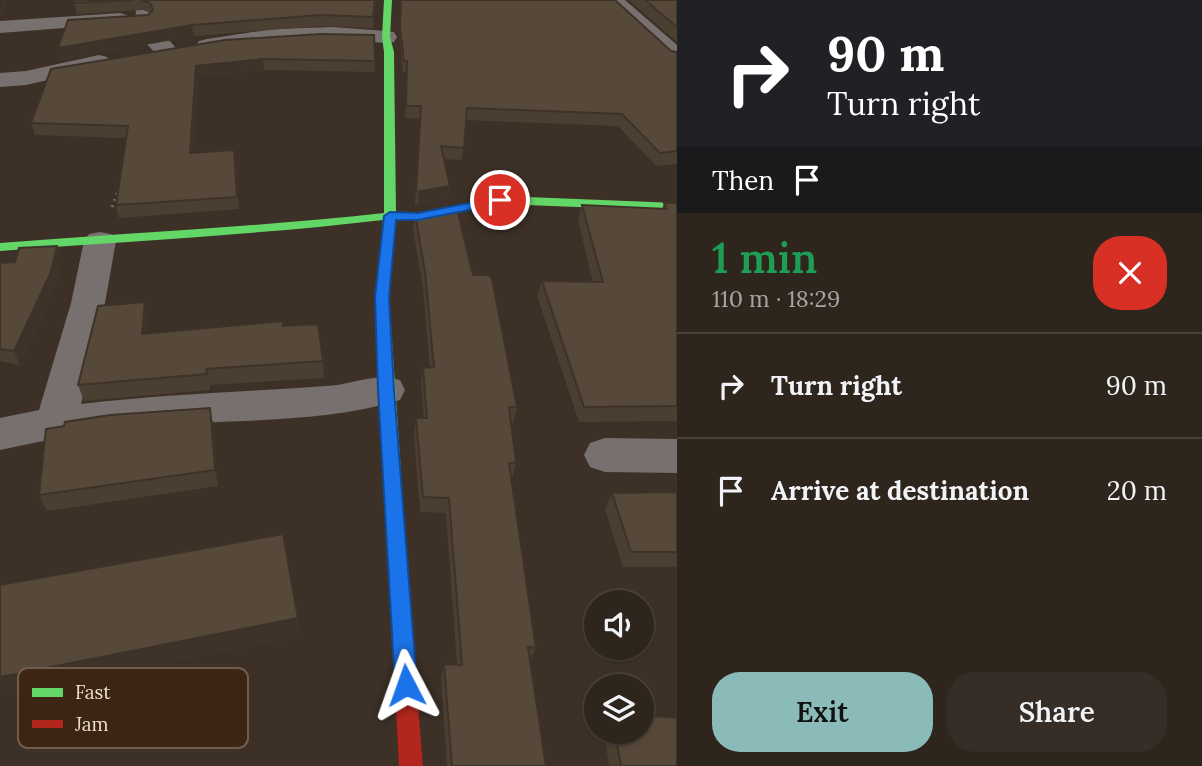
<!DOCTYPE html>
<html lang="en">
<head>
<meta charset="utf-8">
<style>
  body { margin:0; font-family:Lora,serif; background:#362d26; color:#f1f3f6; height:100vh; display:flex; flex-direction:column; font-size:26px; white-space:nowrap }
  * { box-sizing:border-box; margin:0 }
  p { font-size:23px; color:#a7a5a4 }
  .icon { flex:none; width:38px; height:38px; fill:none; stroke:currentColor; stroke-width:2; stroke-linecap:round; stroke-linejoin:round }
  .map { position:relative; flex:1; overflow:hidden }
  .sheet { display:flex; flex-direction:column; background:#2e251d; width:525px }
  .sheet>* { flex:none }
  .hud { background:#202124; color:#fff; overflow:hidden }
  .tools { position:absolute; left:584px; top:590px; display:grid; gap:14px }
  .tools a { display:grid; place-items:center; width:70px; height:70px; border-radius:50%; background:#2e251d; box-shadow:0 2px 5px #0004,0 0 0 2px #49423b; font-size:35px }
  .pin { position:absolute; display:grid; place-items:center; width:60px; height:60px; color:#fff; margin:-30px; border:4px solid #fff; border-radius:50%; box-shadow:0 2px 7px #0007 }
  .me { position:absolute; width:77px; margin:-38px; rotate:356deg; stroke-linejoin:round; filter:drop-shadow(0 0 5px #0008) }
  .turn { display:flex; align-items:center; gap:24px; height:147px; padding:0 35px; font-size:32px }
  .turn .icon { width:91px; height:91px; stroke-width:2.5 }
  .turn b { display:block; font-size:49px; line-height:60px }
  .then { display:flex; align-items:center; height:66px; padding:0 35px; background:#0003; gap:14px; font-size:26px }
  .round { display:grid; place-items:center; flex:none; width:74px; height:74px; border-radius:28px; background:#362d26 }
  .headline { display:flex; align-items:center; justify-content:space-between; height:119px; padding:0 35px }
  h1 { font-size:42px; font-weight:600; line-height:52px; color:#1e9e55 }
  .action { display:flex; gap:14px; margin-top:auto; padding:14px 35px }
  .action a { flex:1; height:80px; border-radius:28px; background:#8bbbb9; color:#111; font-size:28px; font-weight:600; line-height:80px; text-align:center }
  .action a+a { background:#362d26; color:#f1f3f6 }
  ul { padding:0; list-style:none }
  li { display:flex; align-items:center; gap:21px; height:105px; padding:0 35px; border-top:2px solid #49423b }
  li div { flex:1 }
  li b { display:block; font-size:26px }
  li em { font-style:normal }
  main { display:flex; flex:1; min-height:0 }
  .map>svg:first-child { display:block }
</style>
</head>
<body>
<main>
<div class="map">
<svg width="677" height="766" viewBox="0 0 677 766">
  <rect width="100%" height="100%" fill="#3d3127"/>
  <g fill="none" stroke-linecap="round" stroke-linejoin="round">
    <path stroke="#6f6763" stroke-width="3.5" stroke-dasharray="2 4.5" stroke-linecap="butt" d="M112,207l7,-18"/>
    <path fill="#77706e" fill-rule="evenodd" d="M138,0h20c-8,31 5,30 20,51l-3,5h-16c-19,-16 -28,-32 -21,-56z
      M603,0h22l52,45v18l-8,-2z
      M120,13l7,2 3,4 -3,4 -127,10v-12z
      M332,27l54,4 8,1 3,5 -3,5 -8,1 -54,-4 -59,2 -66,12 -8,-2 -3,-5 3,-5 8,-2 66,-10z
      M99,55l8,2 3,5 -3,5 -81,18 -26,2v-14l26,-2z
      M100,232l11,2 5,7 -11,62 -24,101c82,-10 163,-12 245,-18 25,-1 49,-14 74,-6l5,10 -5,10c-80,24 -164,19 -246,25 -52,4 -103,14 -154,25v-32l39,-8 32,-107 13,-62 5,-7z
      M605,438l72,1v34l-72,-1 -15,-5 -6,-12 6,-12z"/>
    <path fill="#63d668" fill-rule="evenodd" d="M384,0h8l-2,37 4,15 2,161h22l82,-17 177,7v8l-177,-7 -82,17 -22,-1 -7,77 22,322 -3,7 -7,3 -7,-3 -3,-7 -16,-322 8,-77c-127,15 -255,21 -383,31v-8c128,-10 256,-16 384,-30v-161l-2,-15z"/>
    <path fill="#b3261e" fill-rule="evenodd" d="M401,609l7,3 3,7 12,147h-24l-8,-147 3,-7z"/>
  </g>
  <path fill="#4b3f32" d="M76,0h300l-3,28 -52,-2 -127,10 -133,24 -3,-12 90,-33 2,-2 -7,-3 -66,4 -3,-11z
    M401,0l276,52v112l-21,2 -38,-40 -152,-6 -4,40 -18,-1 6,27 -1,13 -34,6 5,-86 -15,-1 1,-46h-3l-3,-35z
    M629,0h48v42z
    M374,35l1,37 -111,-2 -66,7 -5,75 43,10 3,47 -120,9 -3,-13 10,-67 -91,-3 -4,-12 20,-54z
    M664,203h13v218l-98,1 -42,-126 5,-15 51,1 -15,-61 4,-16 80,4z
    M415,213l58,62 44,132 -4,17 -2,-1 5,40 -4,15 24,170 -6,13 16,105h-99l-6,-89 3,-13 13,1 -11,-152 -26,-1 -6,-78 2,-16h8l-3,-34 2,-16h7l-7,-80 -10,-59z
    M57,246l5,13 -6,27 -36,79 -20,-4v-98l15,-1z
    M149,319l-1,14 135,-7 40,35 1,17 -114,7v5l-126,11 -6,-16z
    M210,408l3,17 5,61 -171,25 -8,-16z
    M677,492v75h-54l-18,-58 7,-16z
    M604,732h38l35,34h-68z"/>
  <path fill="#3d3329" d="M2,0h5l-4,18 -3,2v-11z
    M192,25l2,11 -133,24 -3,-12z
    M263,59l1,11 -66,7 -6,88 -2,-12 6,-87z
    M450,186l-1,13 -31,6 1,-13z
    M57,246l5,13 -6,27 -36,79 -6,-14z
    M145,302l4,17 -2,31 -5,-16z
    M210,408l3,17 5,61 -3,-16z
    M298,618l2,19 -300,60v-20z"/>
  <path fill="#57493a" stroke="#3d3329" stroke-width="2" d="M76,0h58l-60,3z
    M142,0h233l-2,17 -52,-2 -129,10 -134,23 10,-28 80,-5 5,-5 -3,-7z
    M401,0h214l56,51 6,1v99l-17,2 -38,-39 -155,-6 -3,40 -23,-2 9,40 -34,6 5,-86h-15l1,-45h-3l-4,-35z
    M645,0h32v27z
    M321,34l53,1 1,26 -112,-2 -67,7 -6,87 44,-3 3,47 -121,8 12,-79 -97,-3 20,-54 174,-29z
    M664,203h13v203l-93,1 -42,-126 61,1 -21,-77 85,4z
    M456,205l17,70h16l3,4 25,128h-8l7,56h-7l27,185 -8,-1 18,119h-94l-8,-102 18,1 -13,-167 -26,-1 -7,-79h11l-4,-50 11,-1 -9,-95 -10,-59z
    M57,246l-6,26 -37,79 -14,-2v-86l15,-1 4,-14z
    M145,302l-3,32 141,-13v5l35,-2 5,37 -117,8 1,5 -129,11 20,-79z
    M210,408l5,62 -176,25 7,-66 18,-3 1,-4 45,-7z
    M677,492v60h-46l-19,-59z
    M283,534l15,84 -298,59v-92z
    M642,715l35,3v48h-56l-6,-34h27z"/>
  <path fill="#1a73e8" stroke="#114b97" stroke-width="2" d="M500,197l6,3 -2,3 -86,17h-22l-7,77 5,93 23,295 -3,8 -8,3 -8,-3 -3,-8 -17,-295 -3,-93 9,-81 6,-4 28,1z"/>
  <rect x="18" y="668" width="230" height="80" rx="10" fill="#3c2613" stroke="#715d4c" stroke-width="2"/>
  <rect x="32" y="688" width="31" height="9" fill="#63d668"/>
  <rect x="32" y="720" width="31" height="8" fill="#b3261e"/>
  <g font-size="19" fill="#edded2">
    <text x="75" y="699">Fast</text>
    <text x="75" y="731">Jam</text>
  </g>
</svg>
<div class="tools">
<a><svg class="icon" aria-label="sound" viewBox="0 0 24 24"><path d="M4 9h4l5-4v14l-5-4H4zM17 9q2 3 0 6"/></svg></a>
<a><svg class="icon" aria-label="layers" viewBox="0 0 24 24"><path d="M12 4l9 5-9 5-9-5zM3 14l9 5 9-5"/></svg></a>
</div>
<div class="pin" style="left:500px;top:200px;background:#d93025"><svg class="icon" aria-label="arrive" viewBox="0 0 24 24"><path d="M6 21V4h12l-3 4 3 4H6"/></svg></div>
<svg class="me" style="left:406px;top:685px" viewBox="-20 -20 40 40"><path d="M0-17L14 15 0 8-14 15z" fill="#1a73e8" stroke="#fff" stroke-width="4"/></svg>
</div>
<section class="sheet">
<div class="hud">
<div class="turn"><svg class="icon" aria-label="right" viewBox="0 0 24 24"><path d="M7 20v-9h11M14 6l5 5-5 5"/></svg><div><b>90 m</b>Turn right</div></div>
<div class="then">Then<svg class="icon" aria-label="arrive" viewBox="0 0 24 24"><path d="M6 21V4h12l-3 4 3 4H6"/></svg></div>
</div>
<div class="headline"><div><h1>1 min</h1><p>110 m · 18:29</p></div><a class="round" style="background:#d93025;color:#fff"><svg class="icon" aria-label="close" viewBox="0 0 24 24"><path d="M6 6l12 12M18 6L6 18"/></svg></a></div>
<ul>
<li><svg class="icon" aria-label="right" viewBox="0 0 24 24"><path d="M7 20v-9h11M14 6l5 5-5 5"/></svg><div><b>Turn right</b></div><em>90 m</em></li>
<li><svg class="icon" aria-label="arrive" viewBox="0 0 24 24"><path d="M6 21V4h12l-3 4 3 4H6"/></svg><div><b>Arrive at destination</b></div><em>20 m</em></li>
</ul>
<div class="action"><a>Exit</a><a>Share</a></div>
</section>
</main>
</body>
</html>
